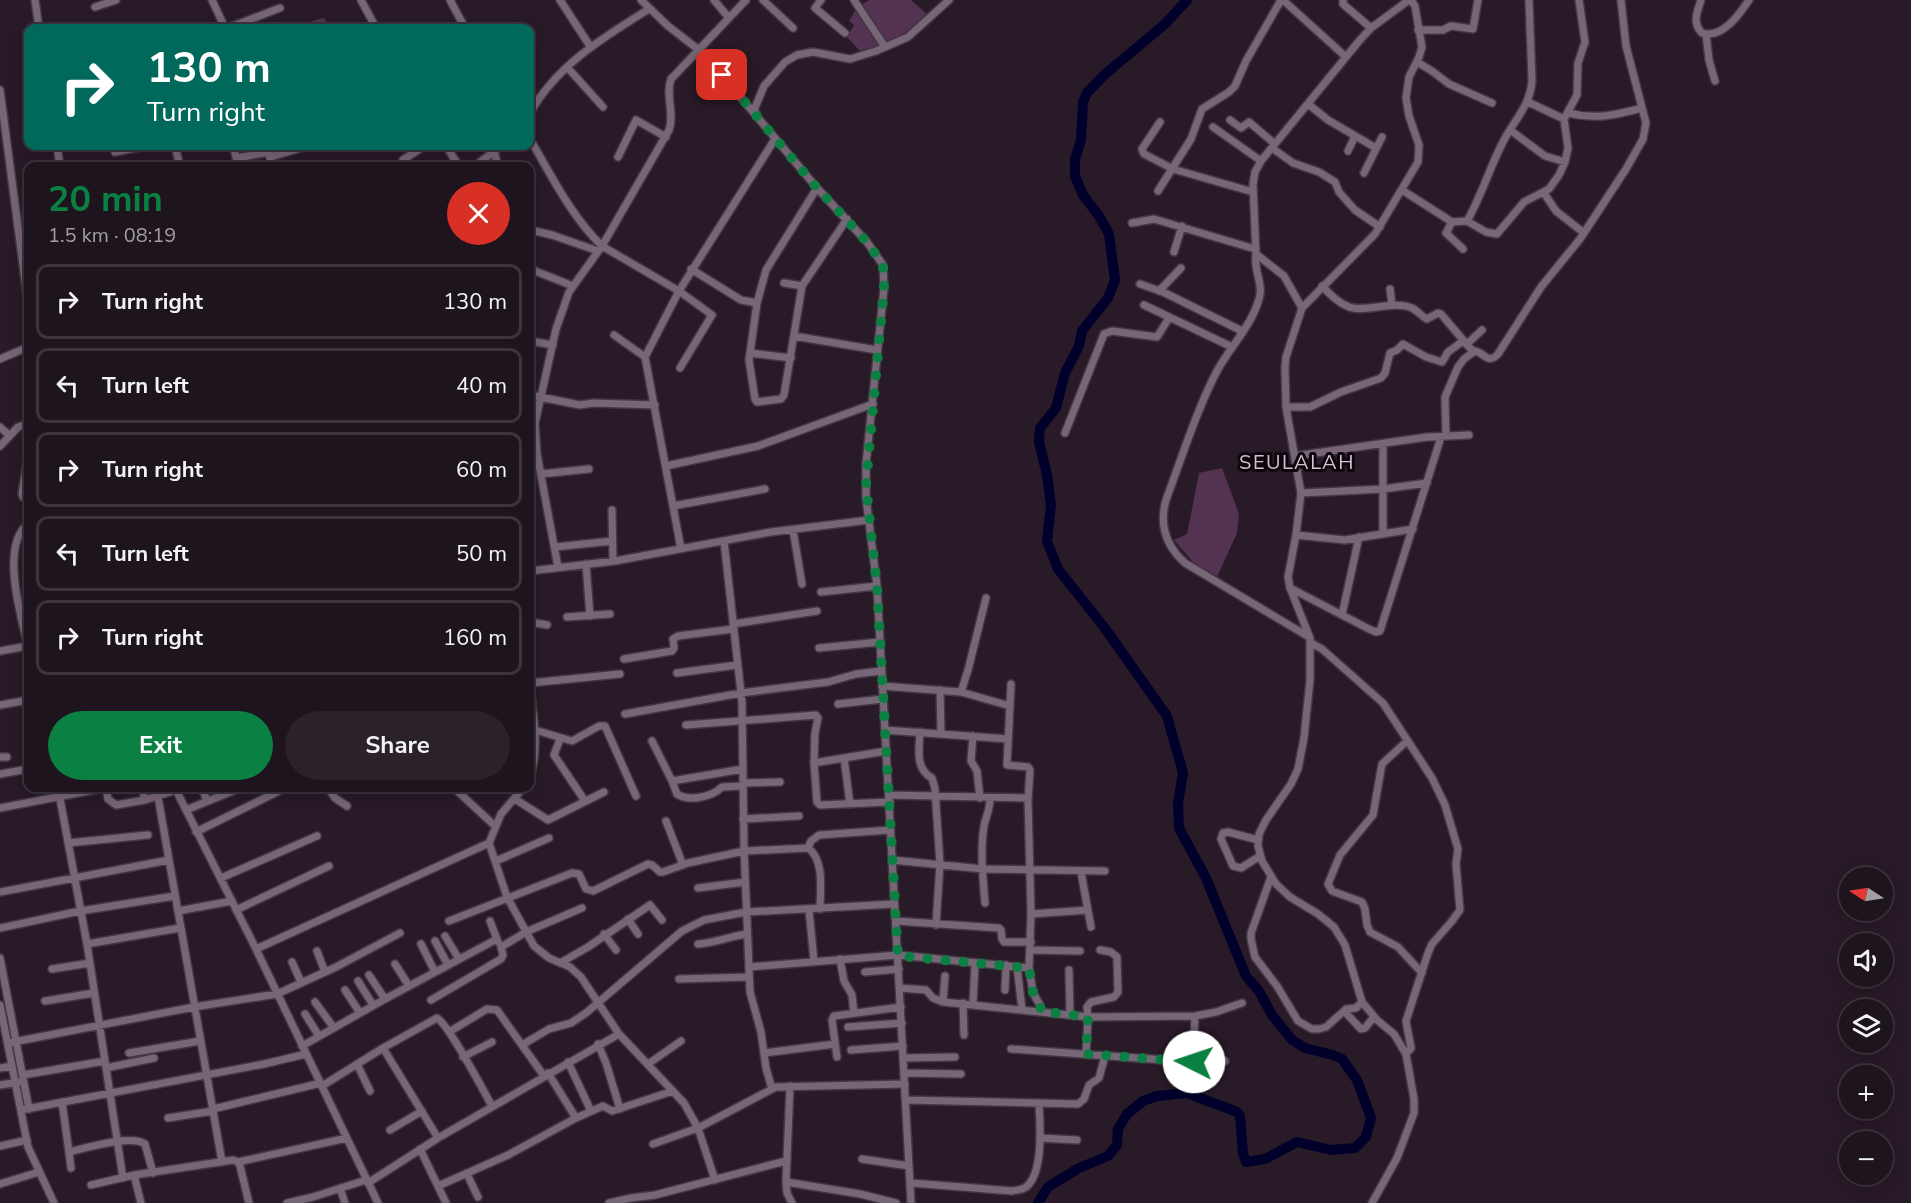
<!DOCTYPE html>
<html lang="en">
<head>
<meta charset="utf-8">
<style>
  body { margin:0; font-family:"Nunito Sans",sans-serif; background:#2b212a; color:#f1f3f6; height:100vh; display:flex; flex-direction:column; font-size:22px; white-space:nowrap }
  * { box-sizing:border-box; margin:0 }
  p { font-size:20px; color:#a19ea4 }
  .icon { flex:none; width:33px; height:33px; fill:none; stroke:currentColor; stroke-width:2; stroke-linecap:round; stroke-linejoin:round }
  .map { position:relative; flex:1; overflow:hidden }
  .panel { position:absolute; left:24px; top:162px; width:510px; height:630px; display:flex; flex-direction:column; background:#1e141d; border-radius:12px; box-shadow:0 3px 15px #0003,0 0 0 2px #3c333b }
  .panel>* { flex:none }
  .guide { position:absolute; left:24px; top:24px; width:510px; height:126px; border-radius:12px; box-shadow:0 3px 15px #0003,0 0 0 2px #3c333b; background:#00695c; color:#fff; overflow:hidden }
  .needle { width:39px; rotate:282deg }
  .fabs { position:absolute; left:1839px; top:867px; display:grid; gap:12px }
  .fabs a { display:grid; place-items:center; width:54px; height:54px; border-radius:50%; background:#1e141d; box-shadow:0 3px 15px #0003,0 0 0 2px #3c333b; font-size:30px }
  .pin { position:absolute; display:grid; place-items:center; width:51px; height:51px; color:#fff; margin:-26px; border-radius:12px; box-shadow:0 3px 9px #0006 }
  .me { position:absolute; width:66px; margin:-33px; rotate:274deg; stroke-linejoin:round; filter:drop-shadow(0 0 4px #0008) }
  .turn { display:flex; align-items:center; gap:21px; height:126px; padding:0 24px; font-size:27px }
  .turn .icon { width:78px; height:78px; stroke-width:2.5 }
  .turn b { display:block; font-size:42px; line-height:51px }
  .round { display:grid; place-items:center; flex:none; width:63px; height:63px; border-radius:32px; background:#2b212a }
  .headline { display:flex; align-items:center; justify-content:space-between; height:102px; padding:0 24px }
  h1 { font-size:36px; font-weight:700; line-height:45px; color:#0b8043 }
  .cta { display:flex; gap:12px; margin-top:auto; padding:12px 24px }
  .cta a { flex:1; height:69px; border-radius:36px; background:#0b8043; color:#fff; font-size:24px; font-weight:700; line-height:69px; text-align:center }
  .cta a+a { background:#2b212a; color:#f1f3f6 }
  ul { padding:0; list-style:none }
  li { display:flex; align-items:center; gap:18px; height:75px; margin:0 12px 9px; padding:0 12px; border:3px solid #3c333b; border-radius:12px }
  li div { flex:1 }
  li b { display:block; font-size:22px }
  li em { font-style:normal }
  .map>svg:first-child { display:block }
</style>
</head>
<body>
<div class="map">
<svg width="1911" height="1203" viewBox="0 0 1911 1203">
  <rect width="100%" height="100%" fill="#281a27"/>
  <path fill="#533252" d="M869,0h42l16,14c-19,20 -41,31 -67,37l-13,-14 7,-12 -5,-4 7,-12z
    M324,18l6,10h-43z
    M1222,468l17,46 -2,19 -20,44 -24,-15 -19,-22 13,-6 12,-61z"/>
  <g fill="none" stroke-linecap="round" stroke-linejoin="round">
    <path stroke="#00002b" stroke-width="10" d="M1038,1203l10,-16 31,-19 29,-12 9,-11 1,-16 9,-15 16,-13 14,-5 30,-3 50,19 3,4 3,37 3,9 19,-3 32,-17 34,8 24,-2 11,-11 5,-19 -14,-38 -15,-21 -9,-4 -28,-7 -13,-8 -20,-25 -13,-24 -13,-15 -40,-98 -27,-50 -1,-25 5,-30 -16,-57 -63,-89 -46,-58 -11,-28 4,-36 -4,-30 -8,-33 1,-14 16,-20 9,-35 14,-27 3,-15 26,-33 7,-18 -6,-46 -10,-18 -16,-21 -8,-19v-17l6,-19 2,-38 4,-9 17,-18 61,-51 22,-24"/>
    <g stroke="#423742" stroke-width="10">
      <path id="minor" d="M35,0l4,28
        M212,0l13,28
        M361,0l15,28
        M450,0l15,28
        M560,0l30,46
        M641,0l27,26 31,24 23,25 95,113 50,54 16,23 1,23 -18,176v34l11,88 34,617
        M714,0l15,18
        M763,0l30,28
        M821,0l-6,8 30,25
        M854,0l31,47
        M1283,0l63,57
        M1343,0v4l28,24
        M1701,0c-4,12 -9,23 1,33 20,6 37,-18 47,-33
        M95,7l21,-7
        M228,28l52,-20
        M1418,30h25l8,-4 22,3 5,-29
        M1706,34l3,26 6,21
        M1417,62l15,9 17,13 43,19
        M567,67l36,40
        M0,90l28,213
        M1528,102l36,17
        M1308,104l20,16 48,28
        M530,113c27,-48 74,-76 119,-104
        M1568,113c27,7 48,2 74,-5
        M757,115l-3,-5 10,-24 21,-24 12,-7 16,-3 37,7 26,-8 32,-14 41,-37
        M1230,120l11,8 8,-6 26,22
        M1160,122l-18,27 2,5 29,15 80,23
        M1213,127l48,34
        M1510,130l35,26 20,6
        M530,139c21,36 41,77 72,107l77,45 96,-152
        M57,146l3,20
        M175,146l5,20
        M267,146l5,20
        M446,146l13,20
        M1272,148l21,15 26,9 16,10 4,10 16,18 25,17
        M234,149l4,17
        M494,151l4,15
        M1348,151l7,-15
        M115,152l30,-6
        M270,157l38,-11
        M618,157l18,-37 30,17
        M237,158l32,-6
        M403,160l21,-14
        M475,166l26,-20
        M1364,173l18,-36
        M817,188l-51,82 -9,33 -8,57 6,39 2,3 24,-3 3,-4 18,-109 45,-67
        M1402,190l50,32 15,-1c15,-26 23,-55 37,-81 11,-21 26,-34 28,-59l-3,-81
        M1158,191l33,-52 11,-30 27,-17 6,-6 11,-25 35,-61
        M1544,193l12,18 28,22
        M1467,221l19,11 11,2 27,-32 25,-13 10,-14 6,-13 3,-14 -4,-29 13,-24 1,-32 7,-21 -6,-42
        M1452,222l-6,11 17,16
        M1132,223l22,-4 101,30
        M530,230l22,5 46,16
        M1174,252l8,-26
        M1256,254c-3,16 8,30 3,45 -7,26 -29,48 -42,72 -20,38 -36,89 -51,129 -7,25 0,46 19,63l124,74
        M530,269l43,17
        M691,269l50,31 16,3
        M784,283l18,3
        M1140,284l23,8 79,39
        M1322,286c8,8 16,17 27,21 16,6 44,-7 63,1 6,3 9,8 15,11l11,-6 3,1 23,27
        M1390,289l2,16
        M1159,291l22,-23
        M1144,305l88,42
        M1302,308l73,-74 43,-72 1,-17 -10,-29 -3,-18 3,-21 10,-20 3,-10 -7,-41 -4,-6
        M614,335l31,22
        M794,336l83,14
        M530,341l23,4
        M1467,344l15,-14
        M750,353l41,5
        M0,359l28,-12
        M680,368l32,-53 -33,-24 -34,66 36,192
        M530,395l50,10 13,-2 62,2
        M1286,407h24l31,-15 40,-14 4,-5 5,-20 7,-3 6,-6 23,13 16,5 6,-10 15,-11 10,10
        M0,427l9,8
        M1065,433l39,-99 8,-3 45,6 12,-19
        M1446,436l-1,-39 13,-30 6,-8 11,-8c10,2 13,14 23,3l43,-67 39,-48 46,-70 17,-30 3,-16 -20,-77 -5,-46
        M1383,444v89
        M0,446l18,-19 10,-3
        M28,456l-6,38 1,3 5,2
        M1295,456l132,-19 42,-2
        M666,466l92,-20 115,-42
        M541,474l48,-5
        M1301,493l82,-4 44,-6
        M673,506l92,-17
        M612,510l1,51
        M793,530l9,54
        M1296,535l49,5 68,-11
        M724,541l18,161 2,146 6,144 11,40 5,36 6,21
        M555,547l57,-6
        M586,564l4,52
        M558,567l-21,-113 -2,-31 21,-94 13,-37 33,-46 67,-116c6,-17 -4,-34 2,-51l75,-79
        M530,571l85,-10 156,-29 98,-12
        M1290,588l79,41 7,3 4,-1 61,-194
        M821,592l56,-6
        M1342,615l17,-78
        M567,617l43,-3
        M530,622l17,3
        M733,624l84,-13
        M1311,643l11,6 61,54 49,75 13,27 13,44 -2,15 4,46 -8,11 -20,23 -4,9 -22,68 5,27 -5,6
        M28,646c-7,-29 -28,-101 0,-122
        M819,648l61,-6
        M0,651l28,-5
        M624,659l48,-8 2,-3 -1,-9 5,-3 55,-7
        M677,673l60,-8
        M530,683l90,-9
        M1011,684l-4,81 21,2 2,3 -2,30
        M530,686c3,31 10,61 0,91
        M882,686l79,6 49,14
        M940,690l1,44
        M961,692l7,-22 18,-72
        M838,704l45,-5
        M0,705l28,-5
        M625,714l116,-21 87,-11 28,-8 25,-3
        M686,725l130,-10 2,3 -3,15 -1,30 72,-12
        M535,730l37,11 27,-15h6l31,70
        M885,730l123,9
        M920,732c-1,17 -5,37 12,46l3,11 5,75 -4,61
        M973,736l-2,25 6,10 3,27
        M560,739l-6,16 31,46
        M652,741l20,40 71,-12
        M1407,741l-25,23 -9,51 -33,40 -12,29 4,7 30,11 3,7 2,16 3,7 28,15 24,26
        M0,757h7
        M844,758l6,46
        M814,763l3,39 3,3 70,-3
        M0,774l28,-5
        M672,781l5,13c12,8 35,3 45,-7l21,-1
        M743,783l37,-1
        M58,788l29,156 36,234
        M106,788l2,11 8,6 29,-5 -3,-12
        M175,788l81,161 122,254
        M202,788l5,13
        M328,788l7,10 12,8
        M454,788l41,38
        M158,797l64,365
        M515,799l33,21 56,-28
        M145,800l31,-10
        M0,808l104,-20
        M186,810l54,-22
        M743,819l56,-3
        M666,821l17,44
        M196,832l89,-44
        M1258,840l-30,-8 -5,1 -2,6 12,27 8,2 19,-12
        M68,843l80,-8
        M489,843l18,54 27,49 15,12 21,9 11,10 38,57 65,69 14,25 78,-41 129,-3
        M808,848l3,-7 8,-6 71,-5
        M892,860l91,9 122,2
        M496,861l53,-23
        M1081,872l10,55
        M1271,877l-20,56v6l4,18 22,29 21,35 14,8h7l7,-2 18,-16
        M221,878l96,-42
        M698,888l47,-6
        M0,892l169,-32
        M985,903c-2,-24 -5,-53 -1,-77 2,-11 6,-15 6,-28
        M236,910l93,-44
        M809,910l5,51
        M178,911l54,-10
        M1031,914l57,-4
        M628,919l10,15
        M449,921l123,-48 7,1 7,15 7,2 55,-27 4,1 8,7h3l25,-9 56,-12 64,-3c17,12 12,43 12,61
        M490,921l8,21
        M896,921l103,7 2,2 1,9 2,3h27
        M0,928l80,-17 95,-15
        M604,934l12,16
        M445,936l14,23
        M435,941l13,24
        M87,944l93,-16
        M421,944l14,28
        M698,944c17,-1 32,-8 49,-10
        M256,949l233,-106 12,-29 22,-26
        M1031,950l49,1
        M317,951l8,21
        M0,958l29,151
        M840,959l4,22 8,14 2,18
        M292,962l9,20
        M560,963l28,-16 62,-42 12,15
        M395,964l14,22
        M749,967l149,-12 131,13 2,-54 -3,-114 -2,-2 -137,-3
        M1017,967l5,42
        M1029,968l4,25 7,12 1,6
        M52,969l38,-6
        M1069,970l1,45
        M865,972l34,-3
        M369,975l16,24
        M679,979l70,-2
        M358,981l15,24
        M900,988l26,2 7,8 10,4 145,15 107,-1 21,-4 26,-9
        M345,990l15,23
        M1005,990l1,-25
        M431,1000l70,-41 2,-4 -2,-8 25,-15 56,-24
        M45,1001l49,-8
        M315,1002l19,26
        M943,1002l2,-26
        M1362,1002l-6,6 -10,1 -1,3 16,17 4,-1 9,-11
        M963,1003l1,32
        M973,1004l2,-41
        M0,1005l28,142 26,56
        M305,1014l14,22
        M848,1027l54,-4
        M449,1032l38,-23 10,1 47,66
        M8,1043l186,-36 83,-13 59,-27 64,-34
        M598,1044l8,19 14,46
        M522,1045l27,-16 22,-6 15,-10 96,-82 22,-11 42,-8 148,-8
        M302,1046l83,-47 112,-60
        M383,1048l55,90
        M1011,1049l182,13 32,-1
        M851,1050l52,-4
        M129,1053l71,-12
        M764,1053l71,-9
        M1086,1054l2,-37 -1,-10 4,-5 23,-5 4,-5 -1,-35 -6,-5 -11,-2
        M463,1057l29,-15
        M837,1057l-5,-37 2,-4 67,-9
        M903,1058l52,-1
        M568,1062l23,49
        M1193,1062l2,-46
        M357,1064l13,27
        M648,1064l33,-23
        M0,1068l12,-2
        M106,1068l48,-10
        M548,1073l28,45 27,-12 9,5 61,-20
        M904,1073l57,1
        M23,1075l82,-14
        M0,1085l18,-3
        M322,1086l61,-38 54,-30c12,7 46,72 55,88
        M790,1086l-4,96 1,11 5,10
        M906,1100l172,4 6,-5 5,-14 10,-7 6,-22
        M62,1102l7,50
        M213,1109l108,-26
        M21,1110l243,-46 42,-10
        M168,1118l45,-7
        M390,1130l32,-19
        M1040,1138l37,2
        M653,1144l45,-16 17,52
        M0,1146l27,-6
        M420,1149l26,54
        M862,1159l47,7
        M238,1162l109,-24
        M71,1168l-2,-16c16,-4 63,-18 76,-8l8,29
        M467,1174l11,23
        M134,1175l7,28
        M786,1182l74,12 36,9
        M368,1183l70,-45 181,-104
        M911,1183l101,8c5,-1 10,-1 14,-4 18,-14 14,-63 13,-84
        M0,1184l39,-12
        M91,1185l43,-10 99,-15 5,2 2,4 9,37
        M438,1186l70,-31 68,-37
        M340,1188l5,15
        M287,1203l26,-6 53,-17
        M609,1203l22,-5 24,-3 131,-34
        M1372,1203l25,-45 17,-45v-14l-8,-45 -12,-20 -17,-14 -15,-18 -17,-57 -11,-18 -16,-13 -28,-17 -14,-13 -14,-23 -4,-15 1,-12 7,-14 25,-36 7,-15 6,-31 6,-58v-42l-20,-50 -2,-11 8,-42 5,-42 -15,-86 -1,-40 1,-10 16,-49 -18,-32 -28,-22 -3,-70 2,-12 6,-11 98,-120 12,-13 38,-28"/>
    </g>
    <use href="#minor" stroke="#776676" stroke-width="7"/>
  </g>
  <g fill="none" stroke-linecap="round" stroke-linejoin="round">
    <path stroke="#0b8043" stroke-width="10" stroke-dasharray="0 18" d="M722,75l95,113 50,54 16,23 1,23 -18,197 11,101 21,370 131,12 4,25 7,12 1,6 47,6 -2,37 108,8"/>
  </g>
  <g text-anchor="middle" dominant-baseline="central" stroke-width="6" stroke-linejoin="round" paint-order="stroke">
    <g font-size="20" letter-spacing="1.5" fill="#d4c1d3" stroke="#0d070d">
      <text x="1297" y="462">SEULALAH</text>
    </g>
  </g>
</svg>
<div class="fabs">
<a><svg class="needle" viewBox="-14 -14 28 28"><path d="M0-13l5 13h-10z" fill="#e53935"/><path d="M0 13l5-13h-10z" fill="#a19ea4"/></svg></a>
<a><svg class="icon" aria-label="sound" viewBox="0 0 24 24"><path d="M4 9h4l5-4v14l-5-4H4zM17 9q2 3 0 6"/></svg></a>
<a><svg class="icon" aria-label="layers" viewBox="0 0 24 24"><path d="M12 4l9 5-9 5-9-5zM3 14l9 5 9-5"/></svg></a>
<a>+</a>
<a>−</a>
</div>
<div class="pin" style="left:722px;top:75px;background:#d93025"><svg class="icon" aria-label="arrive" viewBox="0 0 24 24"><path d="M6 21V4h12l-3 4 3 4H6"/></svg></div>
<svg class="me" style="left:1194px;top:1062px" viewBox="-20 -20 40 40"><circle r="19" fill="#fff"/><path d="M0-13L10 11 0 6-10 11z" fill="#0b8043"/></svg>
<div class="guide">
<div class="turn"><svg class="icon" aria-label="right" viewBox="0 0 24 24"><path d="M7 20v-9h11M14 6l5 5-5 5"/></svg><div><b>130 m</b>Turn right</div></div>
</div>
<section class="panel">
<div class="headline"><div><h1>20 min</h1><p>1.5 km · 08:19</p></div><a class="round" style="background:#d93025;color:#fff"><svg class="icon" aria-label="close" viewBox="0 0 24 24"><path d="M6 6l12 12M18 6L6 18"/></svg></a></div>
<ul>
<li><svg class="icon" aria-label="right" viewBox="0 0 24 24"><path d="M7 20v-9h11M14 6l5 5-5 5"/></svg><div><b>Turn right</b></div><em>130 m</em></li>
<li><svg class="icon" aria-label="left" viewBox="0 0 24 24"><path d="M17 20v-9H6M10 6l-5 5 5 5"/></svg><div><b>Turn left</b></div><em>40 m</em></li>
<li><svg class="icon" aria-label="right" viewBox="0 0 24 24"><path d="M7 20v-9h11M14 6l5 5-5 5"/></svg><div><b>Turn right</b></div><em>60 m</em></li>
<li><svg class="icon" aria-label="left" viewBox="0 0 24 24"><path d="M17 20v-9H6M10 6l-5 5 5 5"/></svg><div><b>Turn left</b></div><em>50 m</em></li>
<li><svg class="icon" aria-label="right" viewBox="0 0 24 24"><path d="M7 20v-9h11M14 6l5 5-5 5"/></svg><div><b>Turn right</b></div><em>160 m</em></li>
</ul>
<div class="cta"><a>Exit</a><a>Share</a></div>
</section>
</div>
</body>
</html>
